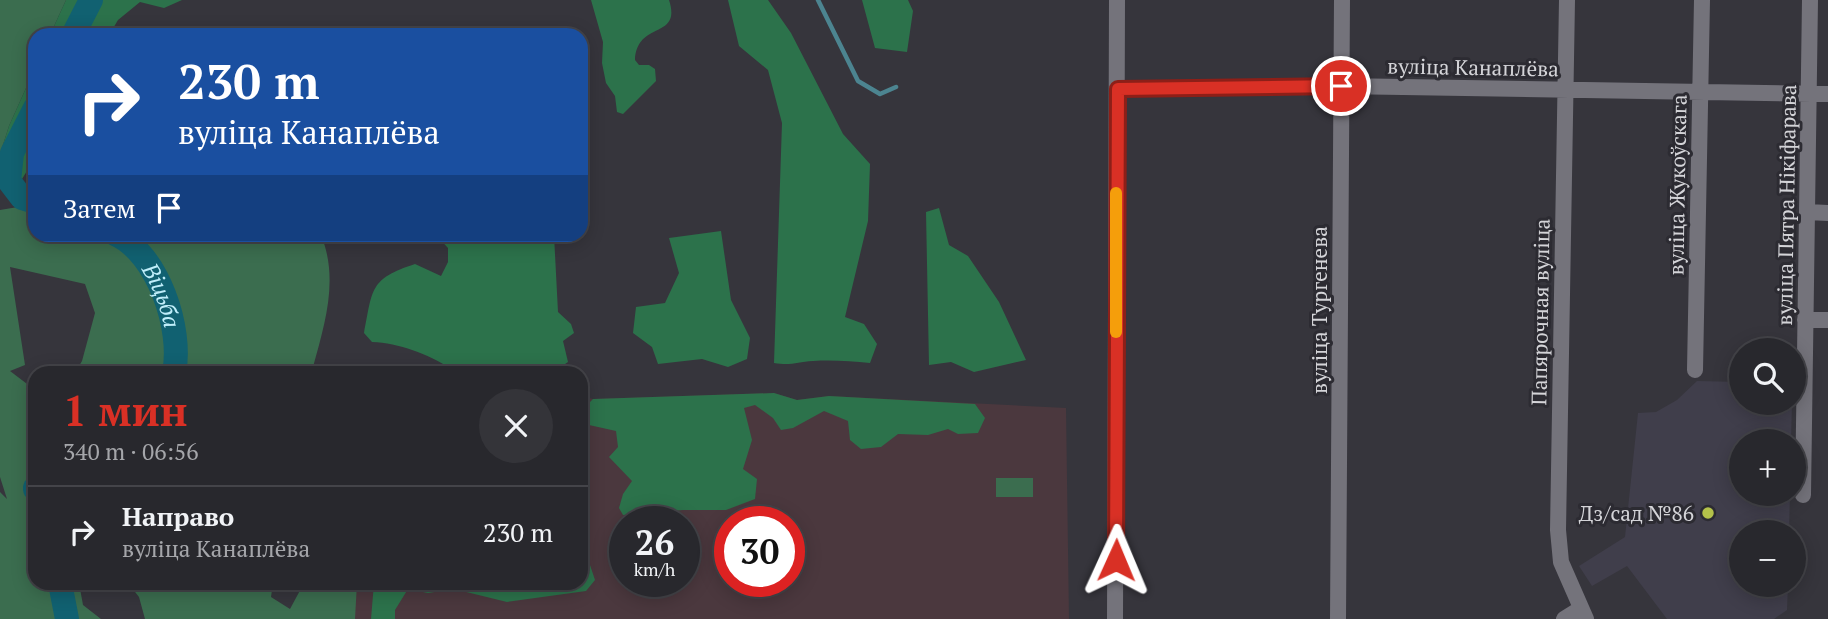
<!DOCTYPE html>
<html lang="ru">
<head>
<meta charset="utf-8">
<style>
  body { margin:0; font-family:"PT Serif",serif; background:#343439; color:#f1f3f6; height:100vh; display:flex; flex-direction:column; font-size:26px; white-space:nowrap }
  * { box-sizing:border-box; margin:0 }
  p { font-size:23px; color:#a5a6aa }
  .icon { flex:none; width:38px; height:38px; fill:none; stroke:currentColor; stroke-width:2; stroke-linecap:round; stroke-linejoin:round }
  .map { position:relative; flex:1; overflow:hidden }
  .details { position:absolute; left:28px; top:366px; width:560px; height:224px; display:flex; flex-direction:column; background:#28282d; border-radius:21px; box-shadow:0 4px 18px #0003,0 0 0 2px #444449 }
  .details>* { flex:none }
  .hud { position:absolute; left:28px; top:28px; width:560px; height:214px; border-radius:21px; box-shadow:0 4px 18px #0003,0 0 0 2px #444449; background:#1a4fa0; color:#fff; overflow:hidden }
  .controls { position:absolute; left:1729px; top:338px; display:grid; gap:14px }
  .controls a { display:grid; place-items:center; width:77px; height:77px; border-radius:50%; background:#28282d; box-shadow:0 4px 18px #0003,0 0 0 2px #444449; font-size:35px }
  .speed { position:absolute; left:609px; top:506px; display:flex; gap:14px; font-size:35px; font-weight:700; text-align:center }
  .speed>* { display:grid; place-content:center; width:91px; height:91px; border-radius:50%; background:#28282d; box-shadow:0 4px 18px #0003,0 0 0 2px #444449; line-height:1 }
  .speed small { font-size:18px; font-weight:400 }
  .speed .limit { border:10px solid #d22; background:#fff; color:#111 }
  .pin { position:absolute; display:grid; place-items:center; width:60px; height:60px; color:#fff; margin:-30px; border:4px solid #fff; border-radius:50%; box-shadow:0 2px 7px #0007 }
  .me { position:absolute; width:77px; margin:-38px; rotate:1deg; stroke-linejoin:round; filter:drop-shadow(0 0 5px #0008) }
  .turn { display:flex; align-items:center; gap:24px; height:147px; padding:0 35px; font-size:32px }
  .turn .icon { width:91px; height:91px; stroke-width:2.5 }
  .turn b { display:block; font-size:49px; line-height:60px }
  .then { display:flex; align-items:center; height:66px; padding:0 35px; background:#0003; gap:14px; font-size:26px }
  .round { display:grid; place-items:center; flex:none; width:74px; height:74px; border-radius:37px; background:#343439 }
  .headline { display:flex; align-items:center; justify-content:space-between; height:119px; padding:0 35px }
  h1 { font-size:42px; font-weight:800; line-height:52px; color:#d93025 }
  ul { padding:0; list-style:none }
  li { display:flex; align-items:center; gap:21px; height:91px; padding:0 35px; border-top:2px solid #444449 }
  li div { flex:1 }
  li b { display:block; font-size:26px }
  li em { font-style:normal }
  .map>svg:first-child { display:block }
</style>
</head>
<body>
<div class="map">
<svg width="1828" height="619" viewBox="0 0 1828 619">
  <rect width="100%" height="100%" fill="#36353c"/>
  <path fill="#403e4b" d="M1697,381l44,1v20l51,1 -1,38h-50v53h49l-1,38h-48v52l47,1 -1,25 -13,9h-107l-40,-53 -35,20 -13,-20 46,-29 13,-124 18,-1 21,-12z"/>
  <path fill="#4b383e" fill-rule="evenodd" d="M774,393l23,7 32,-4 237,12 3,211h-716l4,-36h224v-187l12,3zM625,522h59v59h-59zM730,522h59v59h-59z"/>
  <path fill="#3b6d4f" d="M0,0h66l-16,35h-15v33l-26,58 -9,28z
    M35,194v40h122l4,3 4,-3 156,1c18,44 4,88 -8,132l-8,6h-230l7,-12 13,-48 -10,-29 -75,-17 15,98 -15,6 25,19v193h44l4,22 18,14h-101v-127l7,7 -7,-22v-267l24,-4z
    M996,478h37v19h-37z
    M128,583h48l23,5 5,-5h69l-2,14 19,12 14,-26h53l-2,36h-210l-6,-22z"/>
  <path fill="#2c724b" d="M66,0h116l-18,8 -24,-6 -22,18 -9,15h-59z
    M591,0h78c13,40 -32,20 -34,60l4,5h10l6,4 1,12 -33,33 -6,-2 -2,-16 -9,-13 -4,-20 1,-21z
    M728,0h40l23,33 52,101 27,30 -2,57 -23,96 19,7 13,20 -7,19c-19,-2 -38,-3 -57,-2 -16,1 -22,5 -39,2l8,-240 -14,-53 -29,-24z
    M862,0h46l5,11 -6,41 -32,-4z
    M35,68v90l-13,21 -22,-25 9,-28z
    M939,208l10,37 19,11 31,46 27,58 -52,12 -23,-10 -22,3 -3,-153z
    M721,231l10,69 19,38 -3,21 -19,8 -26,-8 -44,5 -6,-17 -19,-14 3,-26 29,-4 14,-30 -10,-35z
    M436,235h118l4,77 13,12 3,9 -11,8 5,21 -15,10 -103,1v-5c-22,-14 -51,-25 -78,-26l-8,-9c9,-44 5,-54 51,-69l26,12 7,-14v-14z
    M774,393l23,7 32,-4 146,8 10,14 -7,15 -20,1 -10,-5 -20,6 -30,-1 -17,13 -20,2 -11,-9 -2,-19 -24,-10 -31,17 -12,2 -8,-12 -18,-13 -11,3 8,32 -9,29 14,10 -2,20 -29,11h-43l-60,5 -4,-7 4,-14 9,-13 -23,-24 9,-10 -2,-16 -27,-6 -8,-14 12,-12z
    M581,450l4,14 -3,36 6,28 -1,28 8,24 -9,11 -79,11 -53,-13 -26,4 -20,-4 -13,21v9h-24l3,-36h90l27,5 9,-5h81z"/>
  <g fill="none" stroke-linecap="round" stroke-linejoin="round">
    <path stroke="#4c8490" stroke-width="4.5" d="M818,0l40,81 22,13 16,-7"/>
    <g stroke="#116171" stroke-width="24">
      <path d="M73,35l18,-35"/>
      <path d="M35,108l-23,45 -3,28 13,17 13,4"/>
      <path id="s1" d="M115,234c43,19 68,95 59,139"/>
      <path d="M35,488v1"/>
      <path d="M60,583l7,36"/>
    </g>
    <path stroke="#74737b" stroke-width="16" d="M1567,0l-9,530 3,32 25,57
      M1118,89l223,-3 487,8
      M1807,212l21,1
      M1805,320h23
      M1695,370l7,-370
      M1803,495l7,-495
      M1115,619l2,-619
      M1338,619l4,-619
      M1564,619l16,-10"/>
  </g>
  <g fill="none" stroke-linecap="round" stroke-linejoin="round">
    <g stroke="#8d1f18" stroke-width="18">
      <path id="route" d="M1116,560l2,-471 223,-3"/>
    </g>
    <use href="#route" stroke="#d93025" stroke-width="12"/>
    <path stroke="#f59e0b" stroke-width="12" d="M1116,193v139"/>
  </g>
  <circle fill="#b4c24a" stroke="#2c2b32" stroke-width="2.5" cx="1708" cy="513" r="7"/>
  <g text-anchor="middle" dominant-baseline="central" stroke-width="6" stroke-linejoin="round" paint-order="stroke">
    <g font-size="21" fill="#d4d4d8" stroke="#2c2b32">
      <text transform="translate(1473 67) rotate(1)">вуліца Канаплёва</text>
      <text transform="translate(1677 185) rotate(-89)">вуліца Жукоўскага</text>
      <text transform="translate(1786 205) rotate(-89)">вуліца Пятра Нікіфарава</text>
      <text transform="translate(1319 310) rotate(-90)">вуліца Тургенева</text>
      <text transform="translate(1540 312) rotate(-89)">Папярочная вуліца</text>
    </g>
    <g font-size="21" fill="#d4d4d8" stroke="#2c2b32" text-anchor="end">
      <text x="1694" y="513">Дз/сад №86</text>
    </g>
    <g font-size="23" font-style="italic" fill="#c0eefa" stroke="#2c2b32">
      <text stroke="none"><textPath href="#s1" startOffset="80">Віцьба</textPath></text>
    </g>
  </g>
</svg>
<div class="controls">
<a><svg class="icon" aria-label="search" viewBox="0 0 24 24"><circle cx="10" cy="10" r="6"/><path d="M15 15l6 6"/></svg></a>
<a>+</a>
<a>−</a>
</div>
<div class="speed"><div>26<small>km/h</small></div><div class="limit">30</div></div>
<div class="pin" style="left:1341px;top:86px;background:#d93025"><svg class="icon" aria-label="arrive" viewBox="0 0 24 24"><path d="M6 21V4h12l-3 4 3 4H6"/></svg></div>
<svg class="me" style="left:1116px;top:560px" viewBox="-20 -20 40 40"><path d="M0-17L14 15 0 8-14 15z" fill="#d93025" stroke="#fff" stroke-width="4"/></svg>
<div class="hud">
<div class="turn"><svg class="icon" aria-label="right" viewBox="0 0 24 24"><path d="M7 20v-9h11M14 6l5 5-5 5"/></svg><div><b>230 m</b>вуліца Канаплёва</div></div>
<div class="then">Затем<svg class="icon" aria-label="arrive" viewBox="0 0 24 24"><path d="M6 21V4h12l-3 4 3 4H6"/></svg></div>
</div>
<section class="details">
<div class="headline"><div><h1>1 мин</h1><p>340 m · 06:56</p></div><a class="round"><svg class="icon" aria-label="close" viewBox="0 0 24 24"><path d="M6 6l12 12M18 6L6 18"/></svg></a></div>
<ul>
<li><svg class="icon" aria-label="right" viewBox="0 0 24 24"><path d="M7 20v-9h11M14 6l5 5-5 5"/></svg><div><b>Направо</b><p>вуліца Канаплёва</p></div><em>230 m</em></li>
</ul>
</section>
</div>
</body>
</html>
